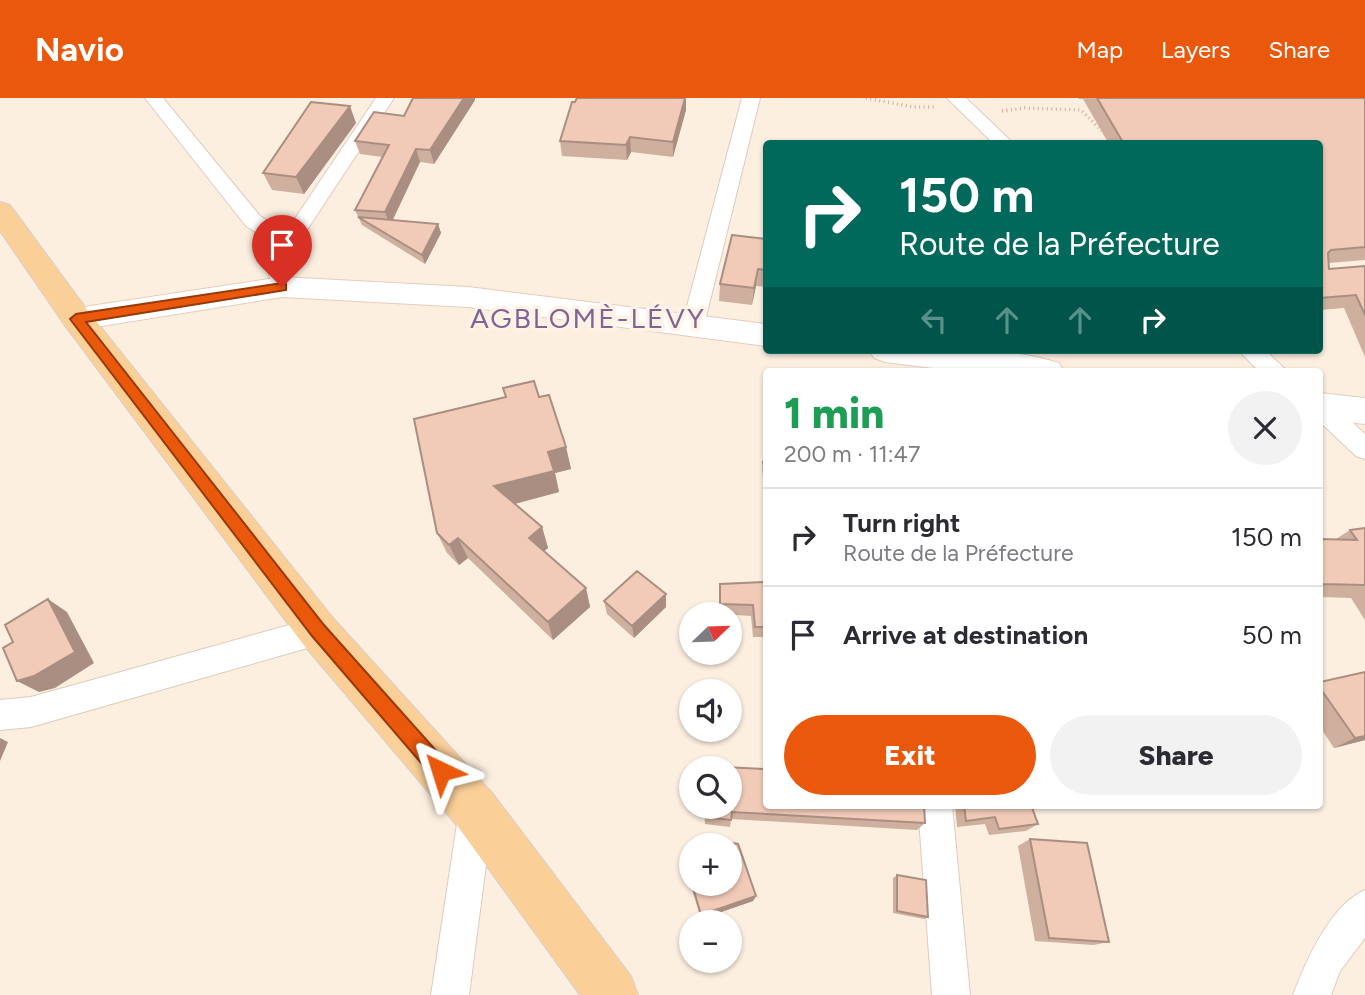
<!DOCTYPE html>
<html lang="en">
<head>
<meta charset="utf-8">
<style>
  body { margin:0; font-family:Figtree,sans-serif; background:#f2f2f3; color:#2b2b33; height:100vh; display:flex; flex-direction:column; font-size:26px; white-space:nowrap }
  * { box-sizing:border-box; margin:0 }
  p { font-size:23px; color:#7c7c81 }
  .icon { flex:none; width:38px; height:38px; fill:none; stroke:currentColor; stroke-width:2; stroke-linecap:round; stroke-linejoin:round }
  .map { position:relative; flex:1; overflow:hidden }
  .drawer { position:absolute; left:763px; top:270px; width:560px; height:441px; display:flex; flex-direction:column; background:#fff; border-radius:7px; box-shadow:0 2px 5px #0004 }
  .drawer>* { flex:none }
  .top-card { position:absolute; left:763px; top:42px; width:560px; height:214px; border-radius:7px; box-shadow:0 2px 5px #0004; background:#00695c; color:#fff; overflow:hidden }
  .needle { width:46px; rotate:67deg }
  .controls { position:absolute; left:679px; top:504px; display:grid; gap:14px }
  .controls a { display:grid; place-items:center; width:63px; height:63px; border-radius:50%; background:#fff; box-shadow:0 2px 5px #0004; font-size:35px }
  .pin { position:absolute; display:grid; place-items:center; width:60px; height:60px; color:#fff; margin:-72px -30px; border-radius:50% 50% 50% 0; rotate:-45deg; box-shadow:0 0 7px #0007 }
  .pin .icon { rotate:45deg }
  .me { position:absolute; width:77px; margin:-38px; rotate:319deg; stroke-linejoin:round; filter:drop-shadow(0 0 5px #0008) }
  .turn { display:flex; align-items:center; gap:24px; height:147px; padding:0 21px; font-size:32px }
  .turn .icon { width:91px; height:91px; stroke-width:2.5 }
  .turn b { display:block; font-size:49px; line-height:60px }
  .lanes { display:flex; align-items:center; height:66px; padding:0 21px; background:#0003; justify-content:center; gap:35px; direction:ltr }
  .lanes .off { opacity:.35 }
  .round { display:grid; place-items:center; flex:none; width:74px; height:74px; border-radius:37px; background:#f2f2f3 }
  .headline { display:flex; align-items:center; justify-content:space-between; height:119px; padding:0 21px }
  h1 { font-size:42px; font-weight:800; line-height:52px; color:#1e9e55 }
  .primary-button { display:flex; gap:14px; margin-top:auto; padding:14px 21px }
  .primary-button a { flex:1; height:80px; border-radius:42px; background:#ea580c; color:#fff; font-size:28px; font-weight:800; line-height:80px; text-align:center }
  .primary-button a+a { background:#f2f2f3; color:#2b2b33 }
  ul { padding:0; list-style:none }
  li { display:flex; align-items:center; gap:21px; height:98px; padding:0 21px; border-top:2px solid #e1e1e2 }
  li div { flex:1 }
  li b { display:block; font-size:26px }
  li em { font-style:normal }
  header { display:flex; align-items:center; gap:42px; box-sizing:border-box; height:98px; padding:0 35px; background:#ea580c; color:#fff }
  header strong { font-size:33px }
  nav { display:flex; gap:38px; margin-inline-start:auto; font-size:24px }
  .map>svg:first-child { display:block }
</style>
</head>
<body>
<header>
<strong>Navio</strong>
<nav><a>Map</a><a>Layers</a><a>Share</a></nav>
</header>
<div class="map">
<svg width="1365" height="897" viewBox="0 0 1365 897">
  <rect width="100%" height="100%" fill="#fcefe0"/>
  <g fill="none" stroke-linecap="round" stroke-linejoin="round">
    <g stroke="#dfcbbc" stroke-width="2">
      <path id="street" d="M145,0h18l97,118 26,16 90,-134h18l-107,162 6,27 -3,5 -8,2 -8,-2 -9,-33 11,-14 -30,-19z
        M742,0h18l-56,227 -3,6 -8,2 -8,-2 -3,-6z
        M947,0h19l48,46h-20z
        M1238,252h27l22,21h-28z
        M1320,301l9,2 36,33v25l-9,-3 -36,-34z
        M318,519l11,4 4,10 -4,10 -11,4 -287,82 -31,3v-30l31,-3z
        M476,696l12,5 5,12 -24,184h-38l28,-184 5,-12z
        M918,707h34l18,190h-38z
        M1365,792v48l-25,33 -9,24h-38c13,-34 37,-90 72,-105z"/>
    </g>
    <g stroke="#e6cdbc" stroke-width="2">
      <path id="secondary" d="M282,179l186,10 298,37v22l-298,-39 -186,-10 -205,33 -11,-3 -5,-8 5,-8 11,-3z
        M869,252c62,0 129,-6 190,13l4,8h-106l-72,-9 -11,-4z
        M1320,295l45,5v26l-45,-5z"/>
    </g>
    <g stroke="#d8cfcc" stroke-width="2">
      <path id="primary" d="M0,104l10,3 78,106 245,307 160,176 138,182 7,19h-58l-121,-167 -156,-184 -237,-317 -66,-96z"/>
    </g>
    <path stroke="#d5ae9b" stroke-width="3.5" stroke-dasharray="1 3.5" stroke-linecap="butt" d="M866,0l47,9h21
      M1002,13l23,-3 56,2 25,25"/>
    <use href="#street" fill="#fff" fill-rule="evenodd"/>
    <use href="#secondary" fill="#fff" fill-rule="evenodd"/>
    <use href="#primary" fill="#fbd098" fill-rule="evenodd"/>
  </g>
  <path fill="#cfaf9e" d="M1078,0h287v162l-36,3v6l36,-3v91l-21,-49 -24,2v-166h-211l-26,-45h-4z
    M475,2l-41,64 -14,-2 -27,58 45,4 3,9 -16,31 -63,-39 -7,-15 27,-53 -22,-3 -5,-13 49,-25z
    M686,12l-13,47 -42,-5 -4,8 -65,-4 -2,-15z
    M356,25l-52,71 -32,-4 -9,-17z
    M766,141v48l-10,-1 -4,19 -33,-4 1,-17z
    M539,299l27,50 5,22 -16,4 4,19 -44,12 27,23 6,21 -4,3 42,37 4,19 -37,33 -85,-82 -9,7 -12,-12 -10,-20z
    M766,359v23l-3,-3 -1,-8 1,-7z
    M1365,430v92l-14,-22 -31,-1v-58h16l14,-9z
    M766,484v55h-13l-2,-21 -32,-2 1,-30z
    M666,496v13l-32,31 -27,-24 -3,-13z
    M1320,584l45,58 -31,8 -14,-21z
    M955,707h76l7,19 -12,7 -37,4 -4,-11 -28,3z
    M704,709h26l195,16 -8,7 -186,-11 -1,8 -25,-3z
    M705,740l33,6 18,52 -3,5 -52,18 -14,-46 1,-5 3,-2v18h39v-39h-26z
    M1030,741l79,103 -16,3 -58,-4 -17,-95z
    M897,777l31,42 -4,2 -31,-6v-35z"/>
  <path fill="#a98e81" d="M464,0h11v2l-41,64 -4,-14z
    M685,0h1v12l-13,47v-15z
    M350,8l6,17 -52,71 -8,-17z
    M630,39l1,15 -4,8 -1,-15z
    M416,51l4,13 -30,63 -5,-13z
    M438,126l3,9 -16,31 -3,-9z
    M758,171l-2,17 -4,19 2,-17z
    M566,349l5,22 -16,4 4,19 -57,15 -8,-21 54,-34z
    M542,429l6,21 -12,10 -7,-20z
    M458,440l10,20 -9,7 -10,-20z
    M586,490l4,19 -37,33 -5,-18z
    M666,496v13l-32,31 -2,-12z
    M48,501l19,13 27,51 -39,25 -16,4 -22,-11z
    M1365,638v4l-31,8 21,-10z
    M0,640l8,4 -8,19z
    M756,798l-3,5 -52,18v-4z"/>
  <path fill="#f1cbb8" stroke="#a98e81" stroke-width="2" d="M413,0h51l-34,52 -14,-1 -31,63 -30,-2 34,-65 -34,-4 19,-29 30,4z
    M577,0h108l-12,44 -43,-5 -4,8 -66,-4 12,-39h3z
    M1097,0h268v149l-34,3 -3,3 1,16 36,-3v49l-9,-20 -36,3v-154h-196z
    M311,4l39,4 -54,71 -33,-4z
    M358,119l80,7 -16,31z
    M732,137l34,4v31l-8,-1 -4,19 -34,-4z
    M534,283l5,16 10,-2 17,52 -18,5 6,19 -60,15 48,41 -13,11 57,50 -38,34 -90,-84 -9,7 -12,-12 -23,-114 92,-22 -3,-9z
    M766,359v14l-1,-2 -2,-7z
    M1365,430v57l-45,-1v-45l37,1 -7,-10z
    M637,473l29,23 -34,32 -28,-25z
    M766,484v45h-11l-2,-22 -33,-1v-20z
    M48,501l27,53 -41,24 -17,5 -14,-33 10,-6 -8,-17z
    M1365,574v64l-10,2 -35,-50v-6z
    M704,668l62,3v36h158l1,18 -193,-11 -1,8 -26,-3v-10h25v-39h-26z
    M964,707h67l7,19 -39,5 -4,-12 -29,4z
    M705,740l33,6 18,52 -55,19 -9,-31h38v-39h-23z
    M1030,741l57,4 22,99 -60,-4z
    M691,768v14l-3,-12z
    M897,777l29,5 2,37 -31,-6z"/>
  <path fill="#ea580c" stroke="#983908" stroke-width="2" d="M282,185l4,1v6l-200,32 238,303 124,139 2,7 -2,7 -7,2 -7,-2 -122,-142 -242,-317 6,-5z"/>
  <g text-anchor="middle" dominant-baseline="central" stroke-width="7" stroke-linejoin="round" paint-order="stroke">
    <g font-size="28" letter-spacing="2" fill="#816395" stroke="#fff3e6">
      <text x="588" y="220">AGBLOMÈ-LÉVY</text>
    </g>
  </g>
</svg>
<div class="controls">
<a><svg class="needle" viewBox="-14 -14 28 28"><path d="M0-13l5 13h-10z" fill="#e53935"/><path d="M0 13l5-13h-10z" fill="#7c7c81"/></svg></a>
<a><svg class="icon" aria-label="sound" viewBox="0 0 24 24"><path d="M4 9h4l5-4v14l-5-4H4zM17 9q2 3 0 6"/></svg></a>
<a><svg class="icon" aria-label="search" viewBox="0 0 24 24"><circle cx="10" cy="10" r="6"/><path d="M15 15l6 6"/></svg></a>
<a>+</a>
<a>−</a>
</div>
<div class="pin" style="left:282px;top:189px;background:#d93025"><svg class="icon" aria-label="arrive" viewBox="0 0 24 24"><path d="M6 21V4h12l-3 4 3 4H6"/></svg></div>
<svg class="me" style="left:441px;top:673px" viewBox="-20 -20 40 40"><path d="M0-17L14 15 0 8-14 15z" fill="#ea580c" stroke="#fff" stroke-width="4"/></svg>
<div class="top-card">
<div class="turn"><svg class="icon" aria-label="right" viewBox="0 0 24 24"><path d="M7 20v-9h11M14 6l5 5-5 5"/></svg><div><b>150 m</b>Route de la Préfecture</div></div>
<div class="lanes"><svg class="icon off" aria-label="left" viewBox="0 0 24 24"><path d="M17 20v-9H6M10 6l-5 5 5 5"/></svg><svg class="icon off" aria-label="ahead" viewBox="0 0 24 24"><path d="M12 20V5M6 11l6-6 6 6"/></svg><svg class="icon off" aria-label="ahead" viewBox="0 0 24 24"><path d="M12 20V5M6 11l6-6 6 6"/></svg><svg class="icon" aria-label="right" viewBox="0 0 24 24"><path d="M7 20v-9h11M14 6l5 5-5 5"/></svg></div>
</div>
<section class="drawer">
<div class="headline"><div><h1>1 min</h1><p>200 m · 11:47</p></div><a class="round"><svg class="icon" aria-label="close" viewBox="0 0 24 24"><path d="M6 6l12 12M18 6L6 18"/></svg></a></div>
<ul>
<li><svg class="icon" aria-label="right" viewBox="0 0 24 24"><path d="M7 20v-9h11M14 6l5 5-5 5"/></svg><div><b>Turn right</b><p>Route de la Préfecture</p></div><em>150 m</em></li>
<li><svg class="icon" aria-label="arrive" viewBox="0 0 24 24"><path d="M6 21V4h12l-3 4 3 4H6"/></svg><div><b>Arrive at destination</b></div><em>50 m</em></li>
</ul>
<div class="primary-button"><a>Exit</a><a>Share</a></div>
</section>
</div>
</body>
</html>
